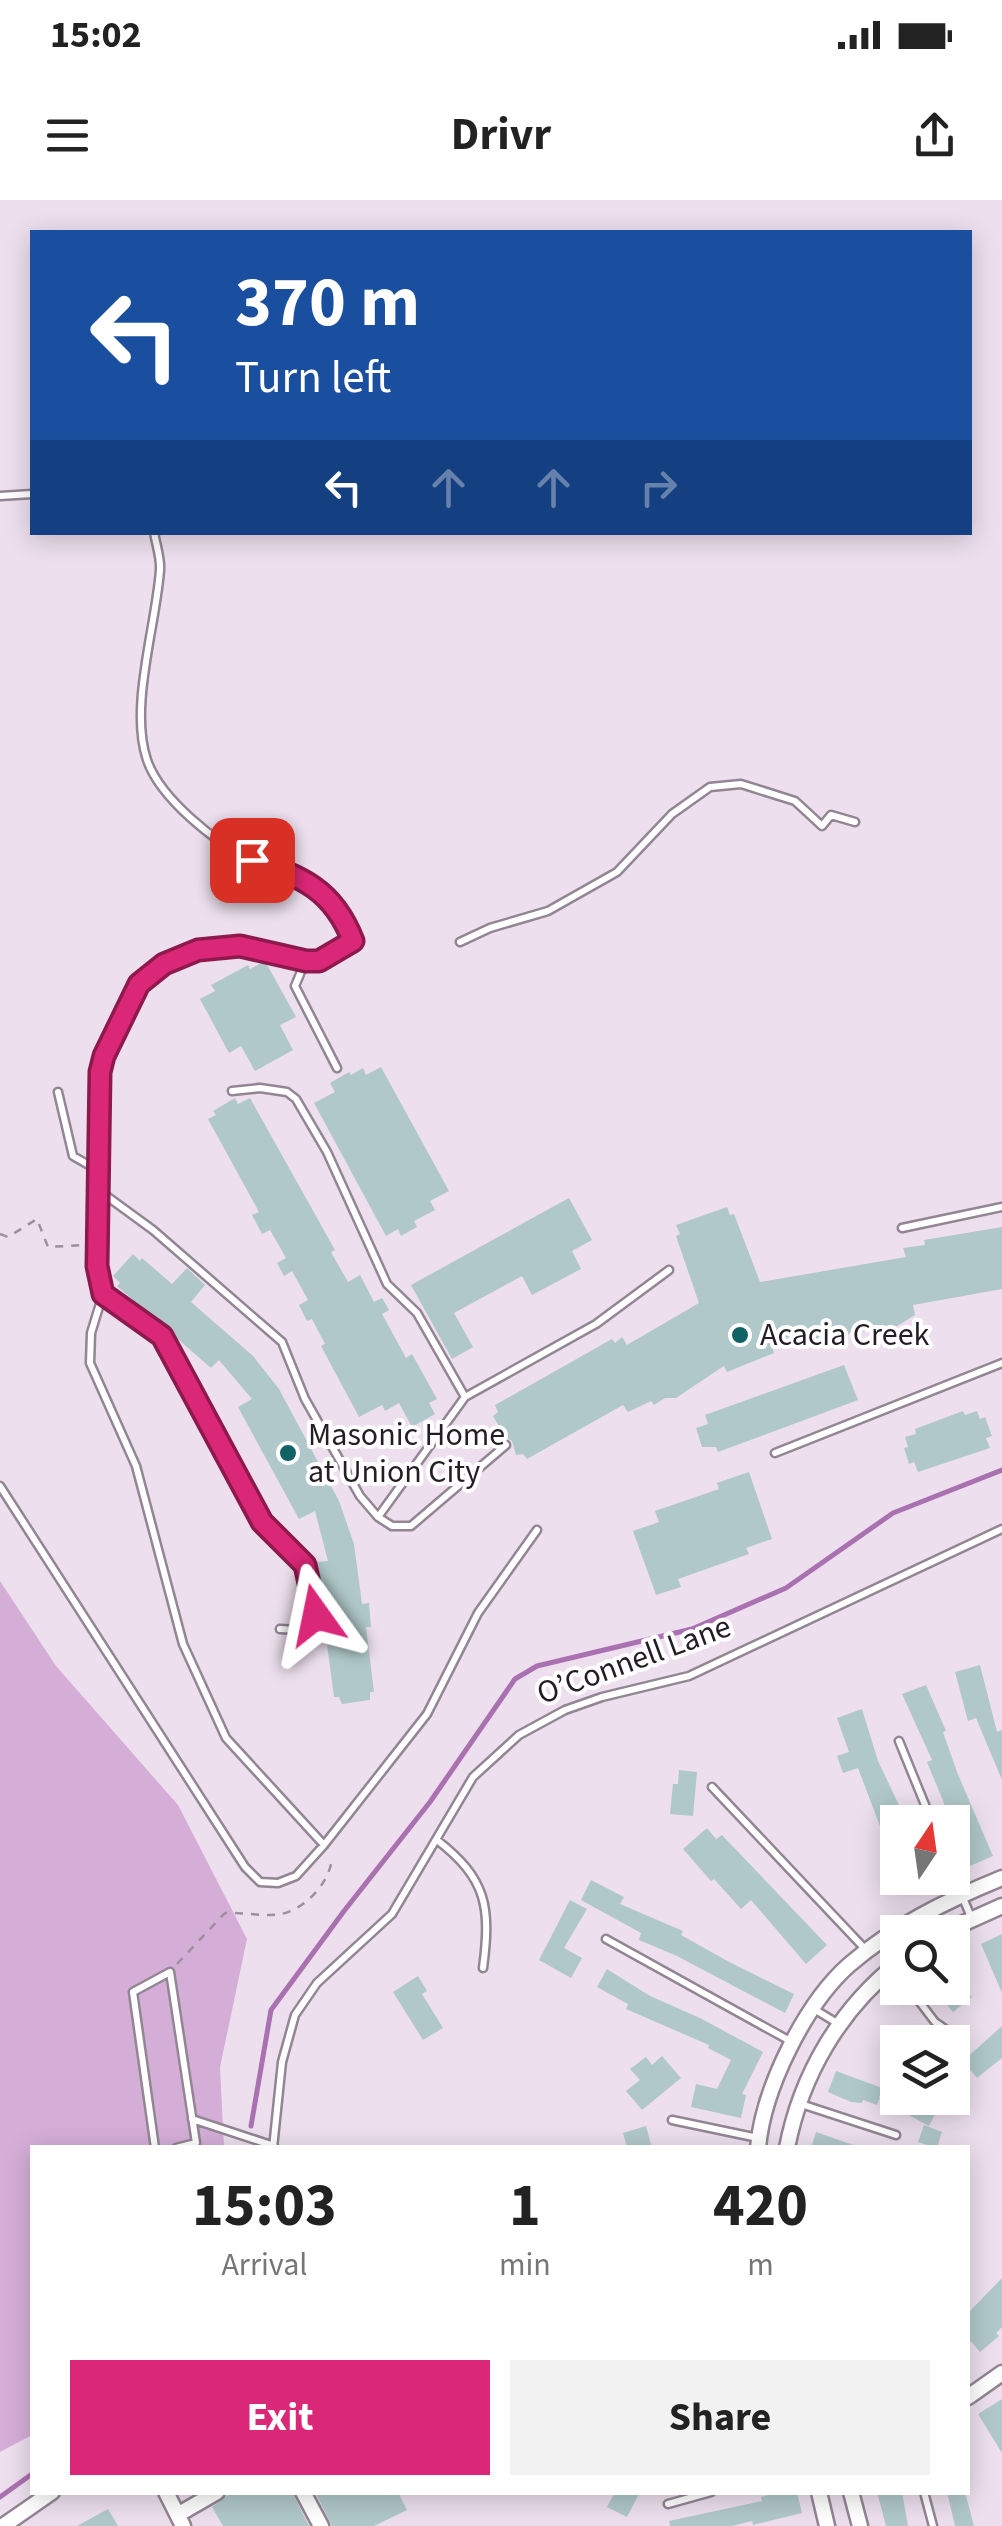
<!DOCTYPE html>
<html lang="en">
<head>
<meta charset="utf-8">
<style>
  body { margin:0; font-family:"Source Sans 3",sans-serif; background:#f2f2f2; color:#222; height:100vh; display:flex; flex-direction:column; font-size:38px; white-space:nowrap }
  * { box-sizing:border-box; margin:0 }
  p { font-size:32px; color:#767676 }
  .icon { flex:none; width:55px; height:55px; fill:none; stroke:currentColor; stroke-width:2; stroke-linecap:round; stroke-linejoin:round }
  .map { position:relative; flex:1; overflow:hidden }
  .sheet { position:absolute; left:30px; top:1945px; width:940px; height:350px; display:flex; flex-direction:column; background:#fff; border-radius:0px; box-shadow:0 5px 25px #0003 }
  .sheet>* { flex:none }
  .top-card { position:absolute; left:30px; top:30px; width:942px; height:305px; border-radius:0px; box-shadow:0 5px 25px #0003; background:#1a4fa0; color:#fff; overflow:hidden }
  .needle { width:65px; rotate:13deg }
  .buttons { position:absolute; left:880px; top:1605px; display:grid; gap:20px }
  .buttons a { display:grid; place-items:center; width:90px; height:90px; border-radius:0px; background:#fff; box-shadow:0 5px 25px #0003; font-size:50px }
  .pin { position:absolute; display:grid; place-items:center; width:85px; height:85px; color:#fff; margin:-42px; border-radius:20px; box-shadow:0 5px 15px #0006 }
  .me { position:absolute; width:110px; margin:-55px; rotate:348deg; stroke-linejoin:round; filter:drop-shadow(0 0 8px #0008) }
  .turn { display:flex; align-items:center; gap:35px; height:210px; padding:0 40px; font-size:45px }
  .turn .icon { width:130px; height:130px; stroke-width:2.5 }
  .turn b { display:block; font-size:70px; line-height:85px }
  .lanes { display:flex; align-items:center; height:95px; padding:0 40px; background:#0003; justify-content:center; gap:50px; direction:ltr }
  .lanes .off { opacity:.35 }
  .eta { display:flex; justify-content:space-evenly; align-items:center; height:170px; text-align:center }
  .eta b { font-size:60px; font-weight:700; line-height:70px }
  .button { display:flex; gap:20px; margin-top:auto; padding:20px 40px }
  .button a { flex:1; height:115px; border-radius:0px; background:#db2777; color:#fff; font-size:40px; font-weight:700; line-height:115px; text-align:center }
  .button a+a { background:#f2f2f2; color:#222 }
  .status { display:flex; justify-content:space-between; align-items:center; height:70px; padding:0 50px; background:#fff; direction:ltr }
  .status svg { height:28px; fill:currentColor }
  header { display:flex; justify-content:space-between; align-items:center; height:130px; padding:0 40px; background:#fff; font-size:45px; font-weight:700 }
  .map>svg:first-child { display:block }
</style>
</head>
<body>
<div class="status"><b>15:02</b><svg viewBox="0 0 49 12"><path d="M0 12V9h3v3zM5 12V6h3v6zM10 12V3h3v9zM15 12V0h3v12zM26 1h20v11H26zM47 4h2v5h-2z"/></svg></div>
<header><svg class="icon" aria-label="menu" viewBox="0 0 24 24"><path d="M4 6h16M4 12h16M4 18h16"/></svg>Drivr<svg class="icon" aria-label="share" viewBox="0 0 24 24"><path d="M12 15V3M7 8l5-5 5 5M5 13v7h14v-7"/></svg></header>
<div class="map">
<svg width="1002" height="2326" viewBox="0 0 1002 2326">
  <rect width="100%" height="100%" fill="#eddfee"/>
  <path fill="#d5aed8" d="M0,1381l56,85 122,139 69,134 -27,128 4,80 -192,1v287l-32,17z"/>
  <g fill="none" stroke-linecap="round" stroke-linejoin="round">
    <path stroke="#aa71b0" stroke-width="5" d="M251,1926l20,-116 73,-99 86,-109 85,-123 22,-13 155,-37 94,-41 107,-75 109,-43
      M0,2297l32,-23"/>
  </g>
  <path fill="#b0c8c9" d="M265,761l31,56 -16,8 13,25 -38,21 -14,-25 -12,7 -29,-54 15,-8 -4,-6 37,-20 2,4z
    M381,867l68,124 -19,10 5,9 -21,11 3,6 -16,9 -3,-7 -12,7 -72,-133 21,-11 -5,-9 19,-11 2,3 12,-7 3,7z
    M235,898l3,6 12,-6 85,152 -4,2 17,30 12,-7 14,27 8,-4 7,12 -7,4 24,44 6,-4 25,45 -8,4 6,11 -23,13 -13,-24 -14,8 -3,-6 -23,12 -38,-71 4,-2 -13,-25 -5,2 -8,-16 9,-5 -16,-29 -8,5 -7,-13 9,-5 -16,-28 -8,4 -10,-19 7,-3 -51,-93 8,-4 -3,-4z
    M569,998l23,42 -20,11 9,18 -49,26 -10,-19 -68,37 19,34 -21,12 -41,-74z
    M727,1007l3,8 4,-1 26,68 146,-25 -3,-9 22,-3 -1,-5 78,-13v62l-89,16 2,10 -18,11 -125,20 2,7 -47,19 -3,-6 -48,32h-11l-11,7 -3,-4 -23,11 -5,-7 -96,54 -4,-5 -7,1 -4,-14 -6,-3 -13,-22 5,-4 -3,-7 117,-66 3,4 7,-6 5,8 72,-42 -23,-67 4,-2 -4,-9z
    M133,1054l7,7 2,-3 30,26 15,-16 18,17 -14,17 62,54 26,33 60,112 15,43 8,60 7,-1 2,24h-5l8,65h-4v8l-28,4 -3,-7h-5l-18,-135 12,-1 -13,-50 -16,8 -61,-112 14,-8 -33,-39 -8,8 -94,-82 3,-3 -7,-7z
    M844,1165l14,35 -140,52 -2,-5h-14l-6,-19 12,-4 -3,-9z
    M963,1211l2,4 12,-4 3,8 5,-2 7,19 -6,2 4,10 -72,24 -4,-10 -5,2 -5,-16 4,-1 -3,-10 11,-3 -1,-5z
    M749,1272l23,67 -26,9 3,6 -71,25 3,8 -25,8 -23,-64 26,-9 -4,-11 64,-22 -2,-6z
    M980,1465l17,67 5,-2v50l-26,-62 -8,3 -13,-49z
    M926,1485l20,46 -3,1 14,40 36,84 -23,10 -43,-104 5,-2 -30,-66z
    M862,1509l16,52 29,61h-9v36l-12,-25 -3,1 -25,-66 -15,5 -6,-17 12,-4 -12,-34z
    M679,1570l18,2 -4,44 -23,-2 3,-30h5z
    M707,1628l9,11 6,-4 105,110 -21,19 -55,-64 -10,9 -27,-30 -3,2 -28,-32z
    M591,1680l33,17 -4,7 63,27 -2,4 50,28 63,31 -9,19 -108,-57 -38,-16 2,-7 -60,-33z
    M570,1700l17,9 -23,39 18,10 -11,20 -32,-18z
    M1002,1734v59l-21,-49z
    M607,1769l43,27 50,22 63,34 -21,42 4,1 -5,23 -50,-11 5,-23 21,5 14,-29 -23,-12 1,-3 -83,-36 2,-5 -31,-17z
    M952,1772l20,25 -19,15 -20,-24h19z
    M418,1776l9,15 -5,3 21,34 -20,12 -30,-48z
    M1002,1826v32l-25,20 -14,-17z
    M662,1856l19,22 -39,32 -16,-19 14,-11 -10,-11 16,-12 6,8z
    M836,1871l46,17 -3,10h46l15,7 -11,21 -50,-27 -2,6 -14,-5 -1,3 -11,-1 -23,-10z
    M924,1925l18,7 -5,16 -19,-6z
    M646,1926l6,22h-25l-4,-15z
    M816,1932l37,13v3h-42z
    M1002,2078v49l-6,6 3,3 -19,16 -12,-14v-25z
    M1002,2199v54l-24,-39z
    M232,2292h60l17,34h-86l-11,-19z
    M315,2292h83l9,18 -33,16h-42z
    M615,2292h25l-13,25 -20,-10z
    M780,2292h17l5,21 -49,12 -1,-4 -20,5h-62l-1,-5 93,-20 -1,-4z
    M877,2292h25l6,34h-22z
    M947,2292h18l9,34h-19z
    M108,2309l10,17h-41z"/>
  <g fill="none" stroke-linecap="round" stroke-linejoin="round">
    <g stroke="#938694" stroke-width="11">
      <path id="service" d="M0,296l32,-2
        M154,332c2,13 7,26 6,38 -4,56 -31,137 -13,190 13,38 68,83 104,99 52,23 78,21 102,82l-34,20h-14l-65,-15 -42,4 -34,14 -25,20 -35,72 -3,16 -4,194 6,28 59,42 100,186 43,43 11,50 -17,15 -19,-1
        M460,742l30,-14 58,-17 69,-39 55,-58 38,-27 31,-3 54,17 27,25 9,-11 24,7
        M305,762l-10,24 42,82
        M232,891l28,-3 27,4 9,7 31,53 60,132 30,29 48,84 -87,120
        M58,892l15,64 28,16
        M101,992l52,38 129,112 23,57 55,97 18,21 14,9h19l95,-81
        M902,1028l100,-21
        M103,1094l-12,39 -1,30 46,103 47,178 43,94 98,107
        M465,1197l131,-73 73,-54
        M775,1253l227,-90
        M0,1286l245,381 15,15 18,1 18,-7 28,-31 103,-131 51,-101 59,-83
        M899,1541l33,81
        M712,1587l154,163
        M437,1640c50,39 54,67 46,128
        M952,1672l19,45
        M606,1739l184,102
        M909,1788l26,34 23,16
        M814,1809l23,14
        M801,1904l95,31
        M192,1919l82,27
        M672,1920l86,18
        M155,1948l-22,-156 37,-20 26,171 -20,5
        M273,1948l9,-86 13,-47 22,-32 75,-69 81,-137 46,-42 46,-25 37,-13 87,-21 313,-147
        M924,2292l9,34
        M668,2304l43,-12"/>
    </g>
    <g stroke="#938694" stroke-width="19">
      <path id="minor" d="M944,1732l58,-26
        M758,1948c5,-59 47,-144 91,-183 45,-39 99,-65 153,-87
        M787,1948c14,-73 53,-139 111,-185
        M968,2197l34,-24
        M166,2292l17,34
        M303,2292l18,34
        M819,2292l8,34
        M851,2292l9,34
        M179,2314l38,-22
        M3,2326l49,-34"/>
    </g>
    <path stroke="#9b909c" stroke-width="2.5" stroke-dasharray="8 8" stroke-linecap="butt" d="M0,1034l8,3 29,-18 11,28 35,-2
      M177,1764l48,-51c18,-1 38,4 56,1 25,-5 49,-32 51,-56"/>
    <use href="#service" stroke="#fff" stroke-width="6"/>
    <use href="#minor" stroke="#fff" stroke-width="14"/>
  </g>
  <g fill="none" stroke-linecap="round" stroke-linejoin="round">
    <g stroke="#8e194d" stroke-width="25">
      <path id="route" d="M252,660c50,17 81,29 101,81l-34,20h-13l-66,-15 -42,4 -34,14 -25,20 -35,72 -4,16 -3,194 6,28 59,42 100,186 43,43 11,50"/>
    </g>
    <use href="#route" stroke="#db2777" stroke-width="18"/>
  </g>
  <g fill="#116265" stroke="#fff" stroke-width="4">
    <circle cx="740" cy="1135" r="10"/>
    <circle cx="288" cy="1253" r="10"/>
  </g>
  <g text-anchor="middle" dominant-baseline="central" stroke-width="8" stroke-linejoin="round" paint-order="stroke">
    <g font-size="32" fill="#241e24" stroke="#fff" text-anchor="start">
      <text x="760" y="1135">Acacia Creek</text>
      <text x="308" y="1235">Masonic Home<tspan x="308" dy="37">at Union City</tspan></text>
    </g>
    <g font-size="32" fill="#241e24" stroke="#fff">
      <text transform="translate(634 1460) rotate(-20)">O’Connell Lane</text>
    </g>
  </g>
</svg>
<div class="buttons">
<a><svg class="needle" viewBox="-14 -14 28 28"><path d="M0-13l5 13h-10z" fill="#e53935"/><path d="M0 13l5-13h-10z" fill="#767676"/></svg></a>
<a><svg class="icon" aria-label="search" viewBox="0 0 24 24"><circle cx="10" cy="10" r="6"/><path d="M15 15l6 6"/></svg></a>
<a><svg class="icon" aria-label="layers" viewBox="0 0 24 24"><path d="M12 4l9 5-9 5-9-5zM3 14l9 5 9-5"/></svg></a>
</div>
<div class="pin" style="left:252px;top:660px;background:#d93025"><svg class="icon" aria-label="arrive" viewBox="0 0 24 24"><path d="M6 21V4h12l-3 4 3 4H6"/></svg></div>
<svg class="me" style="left:316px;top:1415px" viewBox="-20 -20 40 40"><path d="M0-17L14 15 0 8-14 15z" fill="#db2777" stroke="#fff" stroke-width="4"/></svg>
<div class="top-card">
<div class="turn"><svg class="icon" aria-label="left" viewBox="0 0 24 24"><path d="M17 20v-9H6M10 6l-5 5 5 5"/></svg><div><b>370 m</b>Turn left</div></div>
<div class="lanes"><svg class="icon" aria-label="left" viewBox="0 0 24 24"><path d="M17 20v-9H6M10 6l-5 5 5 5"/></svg><svg class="icon off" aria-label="ahead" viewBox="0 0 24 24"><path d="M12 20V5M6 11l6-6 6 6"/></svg><svg class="icon off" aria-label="ahead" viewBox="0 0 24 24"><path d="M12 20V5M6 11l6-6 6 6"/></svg><svg class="icon off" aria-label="right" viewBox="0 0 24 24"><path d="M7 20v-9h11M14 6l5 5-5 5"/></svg></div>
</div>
<section class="sheet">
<div class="eta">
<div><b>15:03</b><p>Arrival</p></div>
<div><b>1</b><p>min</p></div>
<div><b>420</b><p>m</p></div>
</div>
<div class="button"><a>Exit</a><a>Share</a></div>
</section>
</div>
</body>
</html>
